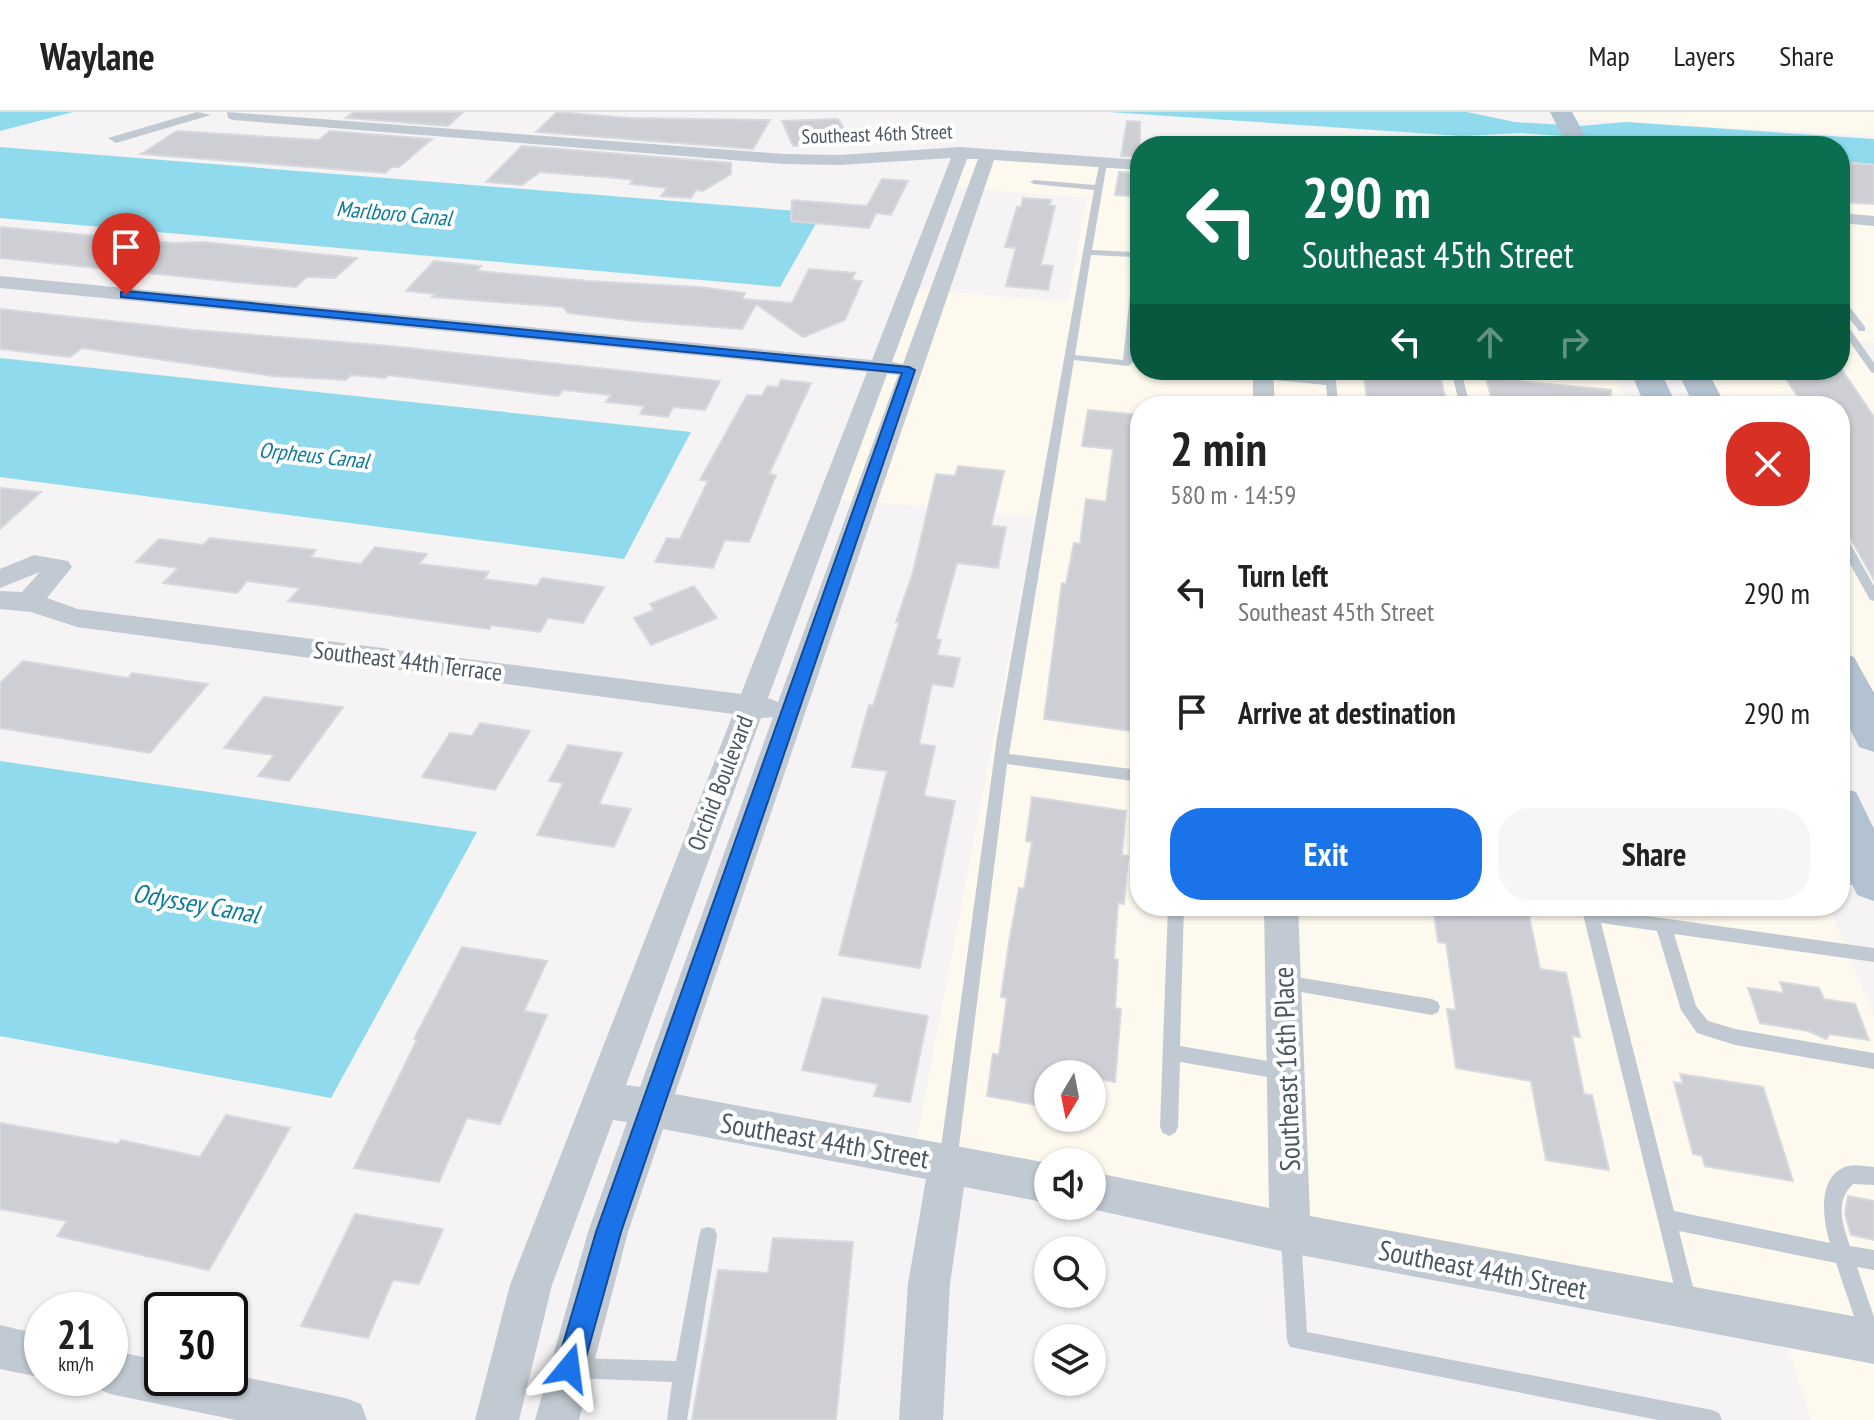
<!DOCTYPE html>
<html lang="en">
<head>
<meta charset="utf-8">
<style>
  body { margin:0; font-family:"PT Sans Narrow",sans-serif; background:#f6f6f6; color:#222; height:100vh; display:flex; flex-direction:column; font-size:30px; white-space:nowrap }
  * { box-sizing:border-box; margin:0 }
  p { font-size:26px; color:#767676 }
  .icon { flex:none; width:44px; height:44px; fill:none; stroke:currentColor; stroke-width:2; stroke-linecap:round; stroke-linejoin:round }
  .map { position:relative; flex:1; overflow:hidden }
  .details { position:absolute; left:1130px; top:284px; width:720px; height:520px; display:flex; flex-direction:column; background:#fff; border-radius:32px; box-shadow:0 2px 6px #0004 }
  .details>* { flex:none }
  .hud { position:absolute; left:1130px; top:24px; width:720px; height:244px; border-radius:32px; box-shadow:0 2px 6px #0004; background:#0b6e4f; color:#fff; overflow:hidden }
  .needle { width:52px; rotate:190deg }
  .buttons { position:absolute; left:1034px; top:948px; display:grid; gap:16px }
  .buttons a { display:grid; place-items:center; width:72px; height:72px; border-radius:50%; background:#fff; box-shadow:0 2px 6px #0004; font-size:40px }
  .speed { position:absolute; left:24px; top:1180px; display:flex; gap:16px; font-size:40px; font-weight:700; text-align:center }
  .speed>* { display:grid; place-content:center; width:104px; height:104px; border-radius:50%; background:#fff; box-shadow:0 2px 6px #0004; line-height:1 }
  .speed small { font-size:20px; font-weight:400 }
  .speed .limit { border:4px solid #111; border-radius:12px; background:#fff; color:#111 }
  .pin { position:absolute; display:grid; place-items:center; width:68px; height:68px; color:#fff; margin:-82px -34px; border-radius:50% 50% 50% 0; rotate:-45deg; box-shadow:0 0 8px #0007 }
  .pin .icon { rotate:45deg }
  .me { position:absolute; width:88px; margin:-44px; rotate:16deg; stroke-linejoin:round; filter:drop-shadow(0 0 6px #0008) }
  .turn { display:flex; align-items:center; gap:28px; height:168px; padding:0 40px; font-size:36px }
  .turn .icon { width:104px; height:104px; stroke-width:2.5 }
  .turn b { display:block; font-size:56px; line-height:68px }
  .lanes { display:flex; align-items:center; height:76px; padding:0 40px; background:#0003; justify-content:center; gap:40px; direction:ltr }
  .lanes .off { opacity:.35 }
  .round { display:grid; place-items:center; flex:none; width:84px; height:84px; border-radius:32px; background:#f6f6f6 }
  .overview { display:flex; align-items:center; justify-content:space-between; height:136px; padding:0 40px }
  h1 { font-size:48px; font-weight:600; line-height:60px }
  .action { display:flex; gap:16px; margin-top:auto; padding:16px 40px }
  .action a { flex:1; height:92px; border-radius:32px; background:#1a73e8; color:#fff; font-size:32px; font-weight:600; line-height:92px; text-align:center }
  .action a+a { background:#f6f6f6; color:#222 }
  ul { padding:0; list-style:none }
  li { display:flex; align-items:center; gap:24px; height:120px; padding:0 40px }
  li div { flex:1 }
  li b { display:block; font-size:30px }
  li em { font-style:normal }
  header { display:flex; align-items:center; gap:48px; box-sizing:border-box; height:112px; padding:0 40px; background:#fff; border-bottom:2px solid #e0e0e0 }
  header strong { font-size:38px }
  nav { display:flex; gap:44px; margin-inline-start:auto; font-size:28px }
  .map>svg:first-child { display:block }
</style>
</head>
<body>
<header>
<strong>Waylane</strong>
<nav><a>Map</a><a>Layers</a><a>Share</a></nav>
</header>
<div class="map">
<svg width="1874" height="1308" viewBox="0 0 1874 1308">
  <rect width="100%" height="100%" fill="#f5f3f3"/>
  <path fill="#fdf9ef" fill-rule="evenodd" d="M1571,0h303v24l-299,-17z
    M1410,24l53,3 54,-3 4,10h-108z
    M957,45l183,11v202h473l15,36h-488v500h689l45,111v403h-63l-35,-112 -684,-123v-23h-44v15l-134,-24 122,-637 -200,-17 68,-211 164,14 19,-104 -137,-11zM1048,962h44v44h-44z
    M1840,52l34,3v176l-16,-1 16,23v333l-34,-65v-227h-117l-19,-36h136z"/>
  <path fill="#90daee" d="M0,0h73l-73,19z
    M1109,0h358l48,10 65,4 46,-4 248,17v25l-34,-3v-15h-217l-31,-8 -71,-5 -59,3z
    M0,35l822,66 -42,74 -780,-69z
    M0,246l691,74 -67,127 -624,-82z
    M0,649l477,71 -146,266 -331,-62z"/>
  <path fill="#cdcfd5" stroke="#d7d9de" stroke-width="2" d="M354,0h109l-15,14 -102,-8z
    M557,0l72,6 141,2 -17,29 -217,-17z
    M838,7l5,8v13l-50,6 -11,-25z
    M1127,9l13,1v35l-19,-1z
    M177,19l142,9 11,-9 102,8 -33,28h-7l-7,6 -244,-19z
    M522,34l209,17v11l-28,17 -7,-1 -5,8 -30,-2 6,-8 -37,-4 3,-4 -16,-2 -77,-6 -18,13 -36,-3z
    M1840,50l34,3v39l-34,-2z
    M1119,60l21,1v24l-25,-2z
    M882,67l26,2 -17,34 -15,-2 -7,15 -78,-7 1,-21 75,6z
    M1023,86l28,2 -2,5 6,1 -14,59 12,1 -5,24 -42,-4 10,-38 -11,-1 12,-40h4z
    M0,115l173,16 29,-1 155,16 -22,20 -28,-1 -11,10 -39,-3 -257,-26z
    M434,149l47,5 -4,5 111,10 111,6 46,6 -3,6 50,4 17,-34 46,4 -3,7 10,1 -17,39 -42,17 -47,-33 -14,25 -106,-8 -68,-8 -5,-6 -131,-10 4,-3 -30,-3z
    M0,197l193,21 197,16 330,35 -15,29 -32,-3 -5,10 -28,-3 4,-8 -38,-4 5,-7 -48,-5 -5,6 -170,-21 -3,3 -34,-3 -5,5 -73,-4 -191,-28 -12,9 -70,-8z
    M1840,255l34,50v163l-34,-60v-114h-36l-24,-36h60z
    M1363,258h76l8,36h-79z
    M1486,266l125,12 -1,16h-58l-60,-6z
    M781,268l30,3 -42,91 7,1 -27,67 -24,-2 -12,28 -58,-6 12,-24 13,1 28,-58 -8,-1 47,-85 15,1 5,-10 11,1z
    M1088,298l52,5v279l-5,-1 -3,38 -88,-12 18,-136 4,1 8,-41 6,1 6,-45 20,3 7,-53 -31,-3z
    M958,354l46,5 -13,55 15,1 -8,41 -41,-5 -21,76 5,1 -4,15 23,3 -7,29 -21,-3 -13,60 16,2 -11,50 31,5 -35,167 -81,-13 48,-184 -35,-4 17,-62 4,1 26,-84h-3l17,-50 23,-98 19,2z
    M0,376l41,4 -41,37z
    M210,426l106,12 -6,7 51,7 14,-17 52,7 -8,10 70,8 -5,7 53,7 5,-8 62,9 -21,36 -35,-5 -8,14 -49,-7 -2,4 -201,-28 12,-13 -53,-7 -10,12 -74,-10 15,-15 -42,-6 23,-23 44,6z
    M694,474l23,32 -66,27 -17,-27 20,-8 -4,-6z
    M23,549l105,17 4,-5 76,11 -58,69 -150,-25v-45z
    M264,585l79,10 -54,74 -31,-5 16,-21 -50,-7z
    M480,611l50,8 -35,59 -73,-13 28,-44 22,3z
    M568,633l54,8 -23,51 32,5 -17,38 -77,-12 26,-52 -14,-2z
    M1032,685l94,14 -4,44 6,1 -4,48 -6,-1 -4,56 4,1 -3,48 6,1 -6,73 -23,-4v-4h-44v33l-61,-11 6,-42 6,1 8,-57 -6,-1 8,-54 10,-55 5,1 8,-47 -6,-1z
    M1433,794h94l13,63 26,4 14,64 -8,-1 12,58 8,1 17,75 -63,-10 -15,-79 -75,-13 -9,-59 9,1 -10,-67 -8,-1z
    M462,835l85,14 -23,50 23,4 -47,109 -33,-6 -28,64 -85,-14 63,-128 -3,-1z
    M1780,870l39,6 5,11 31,5 14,36 -39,-6 -4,5 -18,-8 -48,-8 -12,-35 36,5z
    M823,886l105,18 -18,86 -36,-6 4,-12 -76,-14z
    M1680,962l83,13 30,94 -88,-15 -3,-10 -9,-2 -19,-72 9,2z
    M226,1003l64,13 -81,142 -152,-34 10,-15 -67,-12v-86l118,21 3,-4 79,17z
    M1848,1084l26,5v39l-23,-5 -6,-21z
    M355,1102l88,15 -24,55 -26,-4 -25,58 -67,-12z
    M773,1126l80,4 -17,178h-144l26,-150 50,3z"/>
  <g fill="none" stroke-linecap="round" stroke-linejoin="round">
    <path fill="#c1cad2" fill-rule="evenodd" d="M1100,49l7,2 -15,87 42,2 2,-14 4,-3v49l-7,79 -5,3 -54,-6 -65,394 131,16v12l-133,-18 -50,398 -3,6 -6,3 -6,-3 -3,-6 58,-425 97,-547 -60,-6 -4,-2 4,-2 61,5zM1091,143l43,2 -11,103 -48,-5z
      M1840,185l3,1 22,29v4h-6l-19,-25z
      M1845,213l3,1 26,37v10l-3,-1 -31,-44z
      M1198,258h36l92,9 -1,-9h10l3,33 -5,3 -5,-3 -2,-18 -123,-12z
      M1451,258h10l9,36h-10z
      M1602,258h34l15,4 -5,3 -39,-4z
      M1840,420l6,4 28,50v15l-4,-1 -30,-54z
      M1840,759l34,4v14l-34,-6z
      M1168,794h16l-4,140 105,18 6,2 3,6 -3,6 -6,2 -105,-18 -2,65 -3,6 -6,3 -6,-3 -3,-6z
      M1581,794h16l1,3 276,39v14l-200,-28 22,72 12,15 27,8 139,24v16l-139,-24 -38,-12 -16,-23 -24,-79 -56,-8 73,288 156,32c-7,-22 -14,-68 18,-77 7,-2 18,0 26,1v18l-21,-1c-19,18 -10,41 -3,62l24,4v20l-17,-3 17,50v39l-7,-3 -3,-7 -28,-83 -157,-32 18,72 -3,7 -7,3 -7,-3z
      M1284,863l148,24 6,3 2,5 -2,5 -6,3 -148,-26 -6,-2 -2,-5 2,-5z
      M708,1115l7,2 2,7 -30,184h-20l5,-38 -98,-4 -7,-3 -3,-7 3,-7 7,-3 102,3 23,-125 2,-7z
      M1291,1115l7,3 3,7 6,95 405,78 7,3 3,7h-64l-368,-73 -3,-7 -6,-103 3,-7z"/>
    <path fill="#c1cad2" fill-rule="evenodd" d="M197,0l14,3 -95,28 -8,-5z
      M227,0l557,42 55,1 122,-8 179,13v10l-146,-10 -319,934 373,69v40l-84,-16 -14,97 -7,136h-44l9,-136 18,-105 -263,-50 -35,103 -49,188h-44l53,-188 39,-110 -14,-2 -61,165 -33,135h-44l35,-135 223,-571 -656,-87 -46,-15 -31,-3v-18l22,1 18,-20 -40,16v-19l34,-14 34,6 4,6 -25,31 31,11 663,85 126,-322 -867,-84v-12l872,84 79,-202 -112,7 -55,-1 -551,-44 -5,-2zM967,47h11l-75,205 -11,-2zM887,262l11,1 -120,327 -10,-4zM773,605l-133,370 -14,-2 135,-367z
      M1840,101l34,3v10l-34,-3z
      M1253,258h20l2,36h-22z
      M1264,794h34l12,310 564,104v44l-584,-111 -212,-47h14v-34l177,36z
      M0,1213l42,10 2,43 -44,-9z
      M110,1238l52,11v17h68v-4l115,24 16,6 6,16h-131l-126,-26 -15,-7 -4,-9h19z"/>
    <path fill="#b3c2d1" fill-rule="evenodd" d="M1550,0h22l19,34h-24z
      M1630,258h30l17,36h-32z
      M1677,258h30l19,36h-32z
      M1840,540l14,5 20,36v59l-15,-5 -19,-38z
      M1840,675l16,5 18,37v72l-17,-6 -17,-37z"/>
  </g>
  <path fill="#1a73e8" stroke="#114b97" stroke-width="2" d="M126,179l783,76 6,3 -294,862 -38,136 -4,9 -10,4 -9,-4 -4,-9 40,-136 306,-859 -781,-76v-5z"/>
  <g text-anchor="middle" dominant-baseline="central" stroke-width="8" stroke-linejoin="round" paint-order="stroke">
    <g font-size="20" fill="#4a5661" stroke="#fff">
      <text transform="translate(877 22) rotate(-2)">Southeast 46th Street</text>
    </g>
    <g font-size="22" font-style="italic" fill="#0c7c9b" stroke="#fff">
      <text transform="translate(394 101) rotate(5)">Marlboro Canal</text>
      <text transform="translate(314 343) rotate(6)">Orpheus Canal</text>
    </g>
    <g font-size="24" fill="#4a5661" stroke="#fff">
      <text transform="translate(408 549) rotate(7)">Southeast 44th Terrace</text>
      <text transform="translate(720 671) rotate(-69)">Orchid Boulevard</text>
    </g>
    <g font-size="26" font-style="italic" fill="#0c7c9b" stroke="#fff">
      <text transform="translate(196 791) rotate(10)">Odyssey Canal</text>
    </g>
    <g font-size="28" fill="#4a5661" stroke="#fff">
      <text transform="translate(1286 957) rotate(-92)">Southeast 16th Place</text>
      <text transform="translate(825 1028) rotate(10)">Southeast 44th Street</text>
      <text transform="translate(1483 1157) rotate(11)">Southeast 44th Street</text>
    </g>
  </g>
</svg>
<div class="buttons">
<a><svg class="needle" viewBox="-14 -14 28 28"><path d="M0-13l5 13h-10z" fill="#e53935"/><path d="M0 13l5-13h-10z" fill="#767676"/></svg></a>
<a><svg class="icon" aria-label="sound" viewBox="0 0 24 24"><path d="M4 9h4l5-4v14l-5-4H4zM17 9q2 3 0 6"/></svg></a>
<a><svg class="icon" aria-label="search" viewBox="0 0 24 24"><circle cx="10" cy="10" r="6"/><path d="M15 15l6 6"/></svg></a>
<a><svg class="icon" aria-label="layers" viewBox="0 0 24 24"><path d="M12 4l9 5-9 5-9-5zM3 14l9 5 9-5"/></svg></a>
</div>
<div class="speed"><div>21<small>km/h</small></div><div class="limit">30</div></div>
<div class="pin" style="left:126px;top:183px;background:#d93025"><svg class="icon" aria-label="arrive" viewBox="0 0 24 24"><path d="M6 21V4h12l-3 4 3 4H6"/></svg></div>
<svg class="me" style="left:569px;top:1256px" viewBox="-20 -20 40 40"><path d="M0-17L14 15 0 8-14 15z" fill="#1a73e8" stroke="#fff" stroke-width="4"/></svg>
<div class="hud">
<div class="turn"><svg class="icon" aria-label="left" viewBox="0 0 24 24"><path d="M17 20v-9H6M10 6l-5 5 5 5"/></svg><div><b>290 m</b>Southeast 45th Street</div></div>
<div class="lanes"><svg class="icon" aria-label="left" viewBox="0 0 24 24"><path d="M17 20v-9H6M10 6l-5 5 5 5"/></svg><svg class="icon off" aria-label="ahead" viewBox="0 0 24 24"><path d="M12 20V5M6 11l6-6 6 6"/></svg><svg class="icon off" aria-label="right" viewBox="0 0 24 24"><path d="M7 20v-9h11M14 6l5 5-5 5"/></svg></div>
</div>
<section class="details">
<div class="overview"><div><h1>2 min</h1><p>580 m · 14:59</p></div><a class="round" style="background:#d93025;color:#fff"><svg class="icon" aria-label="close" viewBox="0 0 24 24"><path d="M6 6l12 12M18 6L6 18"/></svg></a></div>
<ul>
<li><svg class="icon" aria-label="left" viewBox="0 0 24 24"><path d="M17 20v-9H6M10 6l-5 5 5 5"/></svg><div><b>Turn left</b><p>Southeast 45th Street</p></div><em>290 m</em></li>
<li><svg class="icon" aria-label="arrive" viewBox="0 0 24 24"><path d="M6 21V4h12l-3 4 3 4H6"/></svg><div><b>Arrive at destination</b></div><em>290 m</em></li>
</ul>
<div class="action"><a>Exit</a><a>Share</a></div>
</section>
</div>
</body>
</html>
